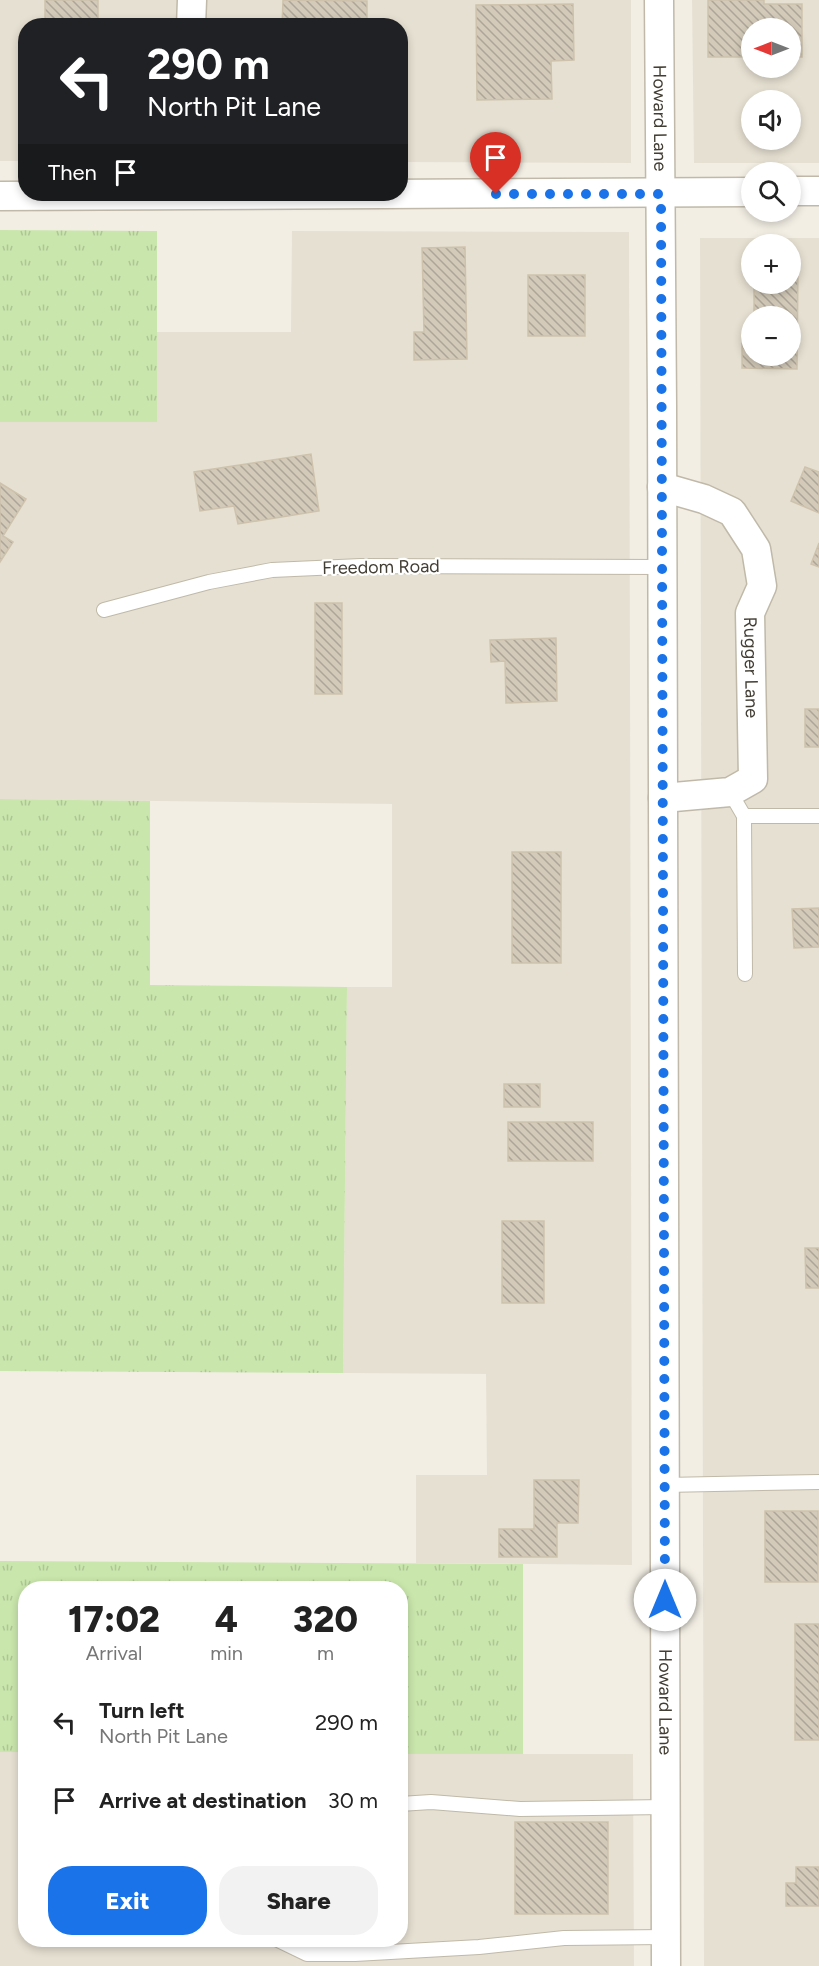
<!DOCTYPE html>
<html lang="en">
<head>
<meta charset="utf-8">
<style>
  body { margin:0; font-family:Figtree,sans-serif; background:#f2f2f2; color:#222; height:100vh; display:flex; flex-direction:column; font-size:22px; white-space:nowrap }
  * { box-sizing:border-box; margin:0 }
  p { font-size:20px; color:#767676 }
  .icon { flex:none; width:33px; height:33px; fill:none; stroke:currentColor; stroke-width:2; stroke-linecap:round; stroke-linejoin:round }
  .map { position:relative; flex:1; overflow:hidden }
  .side { position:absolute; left:18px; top:1581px; width:390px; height:366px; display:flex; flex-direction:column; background:#fff; border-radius:24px; box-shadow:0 3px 9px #0003 }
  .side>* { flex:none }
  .hud { position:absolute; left:18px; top:18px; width:390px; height:183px; border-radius:24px; box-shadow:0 3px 9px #0003; background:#202124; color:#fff; overflow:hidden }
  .needle { width:39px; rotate:270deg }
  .tools { position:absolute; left:741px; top:18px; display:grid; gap:12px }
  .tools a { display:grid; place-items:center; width:60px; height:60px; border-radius:50%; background:#fff; box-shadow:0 3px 9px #0003; font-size:30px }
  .pin { position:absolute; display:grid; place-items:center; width:51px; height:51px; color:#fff; margin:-62px -26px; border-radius:50% 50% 50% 0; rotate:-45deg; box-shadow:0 0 6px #0007 }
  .pin .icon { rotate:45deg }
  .me { position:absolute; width:66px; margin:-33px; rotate:0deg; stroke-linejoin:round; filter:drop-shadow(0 0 4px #0008) }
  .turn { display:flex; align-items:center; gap:21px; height:126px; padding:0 30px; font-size:27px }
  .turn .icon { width:78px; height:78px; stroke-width:2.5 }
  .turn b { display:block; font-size:42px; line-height:51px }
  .then { display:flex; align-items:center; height:57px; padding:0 30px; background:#0003; gap:12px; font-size:22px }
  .eta { display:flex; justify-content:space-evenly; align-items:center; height:102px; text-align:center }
  .eta b { font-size:36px; font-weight:800; line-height:42px }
  .cta { display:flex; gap:12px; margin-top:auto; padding:12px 30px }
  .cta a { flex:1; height:69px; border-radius:24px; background:#1a73e8; color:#fff; font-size:24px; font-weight:800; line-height:69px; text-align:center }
  .cta a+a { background:#f2f2f2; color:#222 }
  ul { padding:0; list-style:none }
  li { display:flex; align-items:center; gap:18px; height:78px; padding:0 30px }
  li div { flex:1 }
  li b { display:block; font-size:22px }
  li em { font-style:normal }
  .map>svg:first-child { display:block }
</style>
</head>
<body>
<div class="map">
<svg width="819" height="1966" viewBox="0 0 819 1966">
  <defs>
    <pattern id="grass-tufts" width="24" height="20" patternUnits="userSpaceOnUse" patternTransform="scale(1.5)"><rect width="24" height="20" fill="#c9e6ac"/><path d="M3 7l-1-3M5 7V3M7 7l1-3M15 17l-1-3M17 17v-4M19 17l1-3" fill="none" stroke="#aec695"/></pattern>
    <pattern id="building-back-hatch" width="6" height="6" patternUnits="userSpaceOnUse" patternTransform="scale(1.5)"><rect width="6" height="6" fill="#d3cab9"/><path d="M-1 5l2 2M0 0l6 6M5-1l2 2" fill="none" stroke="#ada597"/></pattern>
  </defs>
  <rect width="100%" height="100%" fill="#f2eee4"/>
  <path fill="#e6e0d2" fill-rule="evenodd" d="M0,0h631v163l-230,-1 -1,-136h-374l-1,135h-25z
    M692,0h127v163h-125zM752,28h38v40h-38zM752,100h38v40h-38z
    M292,231l337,1 3,1333 -216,-2v-88h71l-1,-101 -143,-1 4,-386h45v-183l-392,-5v-377h157v-90h134z
    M700,238h119v1728h-115zM752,244h38v40h-38zM752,316h38v40h-38z
    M0,1752h25l1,188h374l1,-186h232l1,212h-634z"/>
  <path fill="url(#grass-tufts)" d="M0,230l157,1v191h-157z
    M0,799l150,2v184l197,2 -4,386 -343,-2z
    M0,1561l523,3v190h-122l-1,-166h-374l-1,164h-25z"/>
  <path fill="url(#building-back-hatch)" stroke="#cec2ac" stroke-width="1.5" d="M45,0h53v26h-53z
    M283,0l84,1v25h-85z
    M708,0h56v4h38v53h-12v-29h-38v29h-44z
    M573,4l1,56 -23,1 1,38 -75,1 -1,-95z
    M465,247l2,112 -53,1v-28h10l-2,-84z
    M790,266h8l-1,103 -55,-1v-32h10v20h38v-40h-36v-32h36z
    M528,275h57v61h-57z
    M311,454l8,57 -81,13 -4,-18 -34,5 -6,-39z
    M805,467l14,5v41l-28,-12z
    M0,483l26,16 -23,37 10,6 -13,20z
    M819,543v24l-8,-3z
    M315,603h27v91h-27z
    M556,638l1,63 -51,2 -1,-42 -14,1 -1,-22z
    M805,709h14v38h-14z
    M512,852h49v111h-49z
    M819,908v39l-25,1 -2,-39z
    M504,1084h36v23h-36z
    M508,1122h85v39h-85z
    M502,1221h42v82h-42z
    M805,1248h14v40h-13z
    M534,1480h45l-1,43h-21v34h-58v-28h35z
    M765,1511h53v71h-53z
    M795,1624h24v116h-24z
    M515,1822h93v92h-93z
    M796,1867h23v39h-33v-23h10z"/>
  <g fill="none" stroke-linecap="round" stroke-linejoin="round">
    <g stroke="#c0b9a9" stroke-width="16">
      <path id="lane" d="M104,610l105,-28 63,-12 89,-4 302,1
        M730,792l14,24h75
        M744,816l1,158
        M665,1485l154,-3
        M400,1804l31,-2 89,7 146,-2
        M278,1940l29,14h48l124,-7 85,-9 102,-1"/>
    </g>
    <g stroke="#c0b9a9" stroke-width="31">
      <g id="street">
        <path id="s1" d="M659,0l3,405 4,1561"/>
        <path d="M191,26l1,-26"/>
        <path d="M790,191h29"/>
        <path d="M0,196l752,-4"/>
        <path id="s2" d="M662,487l42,12 28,13 24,37 6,37 -12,27 3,166 -23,13 -67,6"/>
      </g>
    </g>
    <use href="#lane" stroke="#fff" stroke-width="14"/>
    <use href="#street" stroke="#fff" stroke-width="28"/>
  </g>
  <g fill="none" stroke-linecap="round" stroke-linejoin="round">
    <path stroke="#1a73e8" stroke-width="10" stroke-dasharray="0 18" d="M496,194h165l4,1406"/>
  </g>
  <g text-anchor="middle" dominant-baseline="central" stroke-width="4.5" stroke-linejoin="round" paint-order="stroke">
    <g font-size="18" fill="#433e34" stroke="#fff">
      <text stroke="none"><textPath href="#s1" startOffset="118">Howard Lane</textPath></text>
      <text transform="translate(381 567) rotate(-1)">Freedom Road</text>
      <text stroke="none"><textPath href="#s2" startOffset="240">Rugger Lane</textPath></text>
      <text stroke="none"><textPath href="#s1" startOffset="1702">Howard Lane</textPath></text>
    </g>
  </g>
</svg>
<div class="tools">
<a><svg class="needle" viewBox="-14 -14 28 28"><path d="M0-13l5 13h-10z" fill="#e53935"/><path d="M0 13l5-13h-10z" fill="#767676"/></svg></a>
<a><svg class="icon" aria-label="sound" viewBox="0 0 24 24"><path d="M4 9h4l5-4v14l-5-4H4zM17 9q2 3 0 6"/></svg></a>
<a><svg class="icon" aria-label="search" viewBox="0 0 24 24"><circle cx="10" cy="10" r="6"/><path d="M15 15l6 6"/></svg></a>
<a>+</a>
<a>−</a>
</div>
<div class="pin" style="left:496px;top:194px;background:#d93025"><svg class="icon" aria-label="arrive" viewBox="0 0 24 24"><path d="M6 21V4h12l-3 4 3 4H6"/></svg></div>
<svg class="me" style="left:665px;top:1600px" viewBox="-20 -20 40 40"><circle r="19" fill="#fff"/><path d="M0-13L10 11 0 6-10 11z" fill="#1a73e8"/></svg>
<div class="hud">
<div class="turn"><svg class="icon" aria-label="left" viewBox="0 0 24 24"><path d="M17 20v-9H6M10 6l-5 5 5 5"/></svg><div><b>290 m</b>North Pit Lane</div></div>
<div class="then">Then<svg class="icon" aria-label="arrive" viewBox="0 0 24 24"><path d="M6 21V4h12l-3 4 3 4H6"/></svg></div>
</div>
<section class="side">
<div class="eta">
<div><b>17:02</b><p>Arrival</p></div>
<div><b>4</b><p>min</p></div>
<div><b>320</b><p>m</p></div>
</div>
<ul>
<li><svg class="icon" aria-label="left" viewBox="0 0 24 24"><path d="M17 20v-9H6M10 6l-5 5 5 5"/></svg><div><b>Turn left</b><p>North Pit Lane</p></div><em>290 m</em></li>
<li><svg class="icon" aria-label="arrive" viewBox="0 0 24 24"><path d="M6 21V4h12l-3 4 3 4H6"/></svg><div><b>Arrive at destination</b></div><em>30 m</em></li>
</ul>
<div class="cta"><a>Exit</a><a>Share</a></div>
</section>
</div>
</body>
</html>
